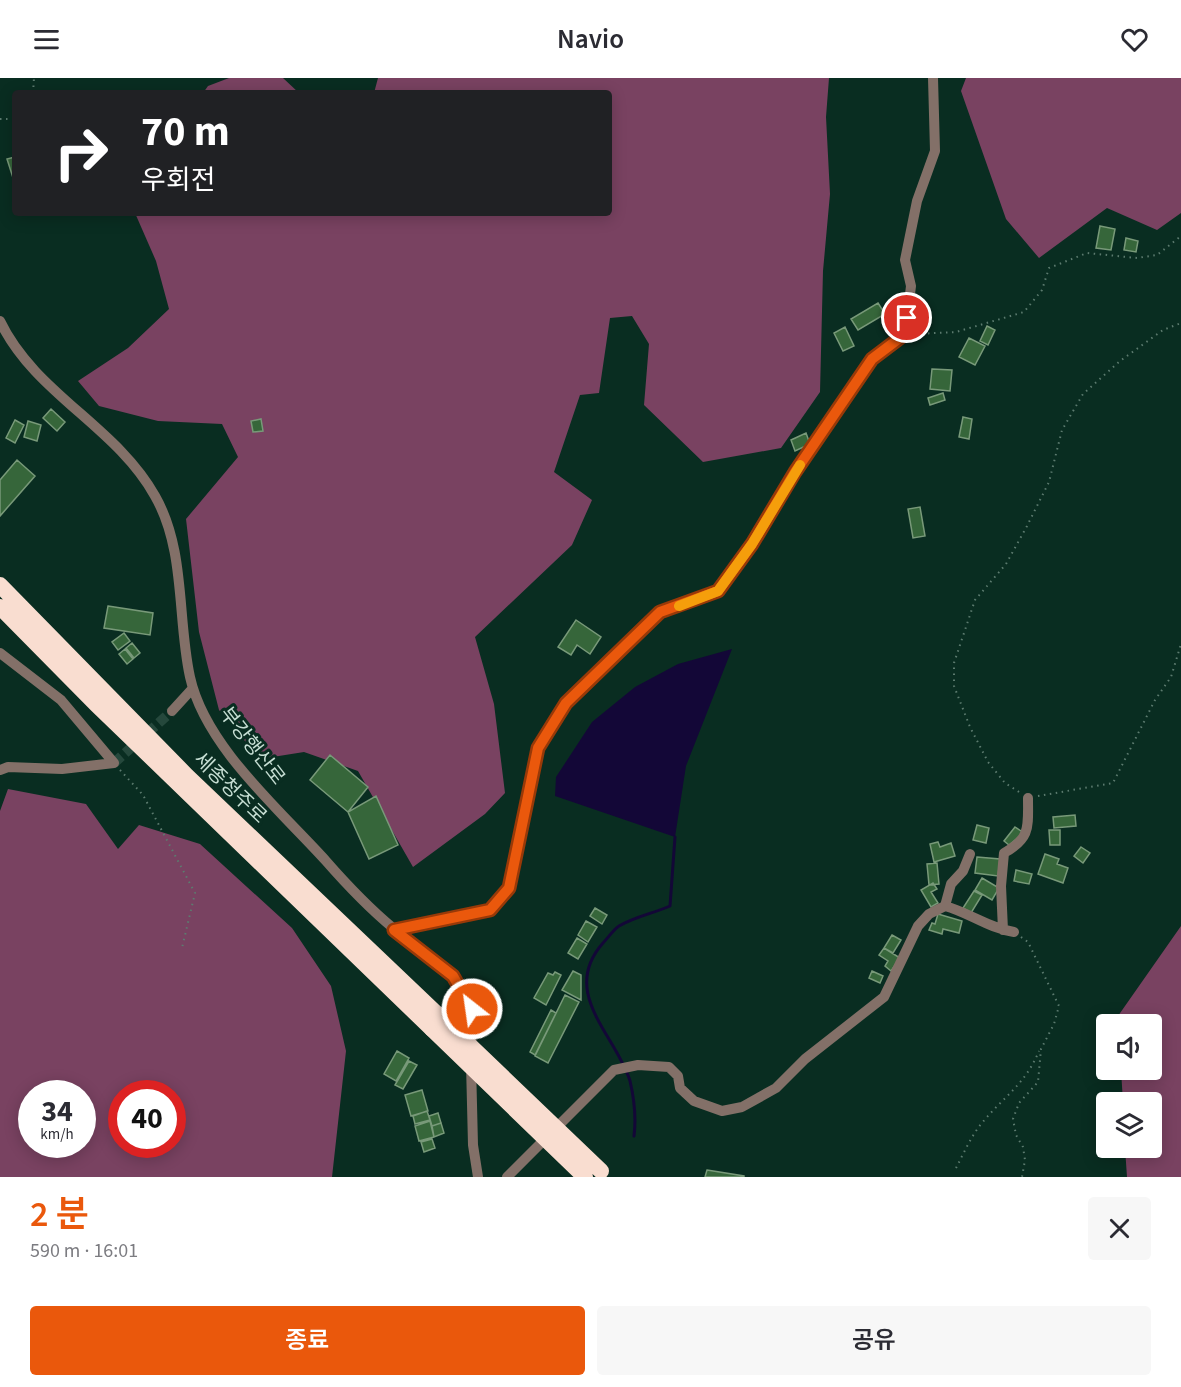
<!DOCTYPE html>
<html lang="ko">
<head>
<meta charset="utf-8">
<style>
  body { margin:0; font-family:"Source Sans 3","Noto Sans KR",sans-serif; background:#f7f7f7; color:#2b2b33; height:100vh; display:flex; flex-direction:column; font-size:22px; white-space:nowrap }
  * { box-sizing:border-box; margin:0 }
  p { font-size:20px; color:#7c7c81 }
  .icon { flex:none; width:33px; height:33px; fill:none; stroke:currentColor; stroke-width:2; stroke-linecap:round; stroke-linejoin:round }
  .map { position:relative; height:1099px; overflow:hidden }
  .drawer { display:flex; flex-direction:column; background:#fff; flex:1 }
  .drawer>* { flex:none }
  .guide { position:absolute; left:12px; top:12px; width:600px; height:126px; border-radius:6px; box-shadow:0 3px 15px #0003; background:#202124; color:#fff; overflow:hidden }
  .tools { position:absolute; left:1096px; top:936px; display:grid; gap:12px }
  .tools a { display:grid; place-items:center; width:66px; height:66px; border-radius:6px; background:#fff; box-shadow:0 3px 15px #0003; font-size:30px }
  .speed { position:absolute; left:18px; top:1002px; display:flex; gap:12px; font-size:30px; font-weight:700; text-align:center }
  .speed>* { display:grid; place-content:center; width:78px; height:78px; border-radius:50%; background:#fff; box-shadow:0 3px 15px #0003; line-height:1 }
  .speed small { font-size:15px; font-weight:400 }
  .speed .limit { border:9px solid #d22; background:#fff; color:#111 }
  .pin { position:absolute; display:grid; place-items:center; width:51px; height:51px; color:#fff; margin:-26px; border:3px solid #fff; border-radius:50%; box-shadow:0 2px 6px #0007 }
  .me { position:absolute; width:66px; margin:-33px; rotate:330deg; stroke-linejoin:round; filter:drop-shadow(0 0 4px #0008) }
  .turn { display:flex; align-items:center; gap:21px; height:126px; padding:0 30px; font-size:27px }
  .turn .icon { width:78px; height:78px; stroke-width:2.5 }
  .turn b { display:block; font-size:42px; line-height:51px }
  .round { display:grid; place-items:center; flex:none; width:63px; height:63px; border-radius:6px; background:#f7f7f7 }
  .headline { display:flex; align-items:center; justify-content:space-between; height:102px; padding:0 30px }
  h1 { font-size:36px; font-weight:600; line-height:45px; color:#ea580c }
  .action { display:flex; gap:12px; margin-top:auto; padding:12px 30px }
  .action a { flex:1; height:69px; border-radius:6px; background:#ea580c; color:#fff; font-size:24px; font-weight:600; line-height:69px; text-align:center }
  .action a+a { background:#f7f7f7; color:#2b2b33 }
  header { display:flex; justify-content:space-between; align-items:center; height:78px; padding:0 30px; background:#fff; font-size:27px; font-weight:600 }
  .map>svg:first-child { display:block }
</style>
</head>
<body>
<header><svg class="icon" aria-label="menu" viewBox="0 0 24 24"><path d="M4 6h16M4 12h16M4 18h16"/></svg>Navio<svg class="icon" aria-label="heart" viewBox="0 0 24 24"><path d="M12 20l-8-8c-3-5 5-10 8-4 3-6 11-1 8 4z"/></svg></header>
<div class="map">
<svg width="1181" height="1099" viewBox="0 0 1181 1099">
  <rect width="100%" height="100%" fill="#092d21"/>
  <path fill="#794261" fill-rule="evenodd" d="M229,0h54l16,15h-96l5,-7z
    M378,0h451l-3,39 4,77 -7,77 -3,121 -39,56 -78,14 -59,-57 5,-61 -17,-28 -22,2 -11,75 -19,2 -26,77 38,28 -20,45 -97,92 19,67 11,89 -20,21 -72,53 -55,-96 -54,-19 -44,7 -41,-49 -20,-78 -13,-113 52,-62 -16,-33 -64,-3 -59,-15 -21,-25 50,-33 41,-39 -13,-48 -21,-48h474v-120h-235z
    M966,0h215v135l-24,17 -50,-22 -68,50 -33,-39 -45,-128z
    M8,711l78,15 32,45 21,-24 61,19 92,84 39,58 15,65 -14,126h-332v-366zM32,1016h50v50h-50zM122,1016h50v50h-50z
    M1181,848v251h-54l-2,-29h27v-46h-29l-2,-32h31v-46h-33l-1,-8z"/>
  <path fill="#130737" d="M732,571l-46,117 -11,71 -120,-41 1,-19 36,-55 43,-35 43,-23z"/>
  <g fill="none" stroke-linecap="round" stroke-linejoin="round">
    <path stroke="#130737" stroke-width="3" d="M634,1058c2,-16 0,-38 -4,-55 -14,-46 -71,-88 -27,-138 5,-5 10,-13 16,-17 15,-9 35,-13 51,-20l5,-69"/>
  </g>
  <path fill="#36663a" stroke="#789979" stroke-width="1.5" d="M15,79v27l-8,-25z
    M1100,148l15,3 -4,21 -15,-2z
    M1126,160l12,3 -2,11 -12,-2z
    M878,225l7,11 -27,16 -7,-11z
    M987,248l8,4 -7,15 -8,-4z
    M845,249l9,19 -11,5 -9,-18z
    M969,260l16,8 -10,19 -16,-8z
    M932,291l20,1 -2,21 -20,-2z
    M943,315l2,7 -15,5 -2,-7z
    M51,331l14,13 -8,9 -14,-13z
    M963,339l9,2 -3,20 -10,-2z
    M261,341l2,12 -10,1 -2,-11z
    M15,342l9,5 -9,18 -9,-5z
    M28,343l13,4 -4,16 -13,-4z
    M806,355l4,11 -15,7 -4,-11z
    M17,382l18,16 -35,40v-36z
    M920,429l5,29 -12,2 -5,-29z
    M108,528l45,7 -3,22 -46,-7z
    M576,542l25,17 -11,17 -13,-9 -6,10 -13,-8z
    M124,555l6,8 -12,9 -6,-8z
    M132,565l8,10 -6,5 -8,-10z
    M125,571l8,10 -6,5 -8,-10z
    M330,677l38,32 -20,25 -38,-32z
    M376,718l22,49 -29,14 -21,-47z
    M1075,737l1,11 -22,2 -1,-11z
    M977,747l12,3 -3,15 -13,-3z
    M1015,749l9,6 -15,12 -5,-4z
    M1049,752h11v15h-10z
    M938,764l2,5 11,-4 4,13 -21,6 -4,-18z
    M1081,769l9,6 -7,10 -9,-7z
    M1045,776l14,5 -2,5 11,4 -5,15 -25,-9z
    M977,779l23,2 -2,17 -23,-3z
    M937,785l2,21 -10,1 -2,-21z
    M1016,792l16,4 -3,10 -15,-3z
    M982,800l17,10 -7,12 -17,-10z
    M933,805l4,6 -6,3 7,11 -7,4 -10,-17z
    M974,813l8,4 -11,18 -8,-5z
    M595,830l12,7 -5,9 -12,-8z
    M938,836l24,7 -3,12 -16,-4 -1,5 -13,-4 3,-7 3,1z
    M586,843l11,6 -9,15 -10,-7z
    M892,857l9,5 -8,13 -9,-5z
    M577,860l10,6 -9,15 -10,-6z
    M884,870l16,10 -9,13 -6,-5 3,-5 -9,-6z
    M573,893l8,4v25l-19,-10z
    M872,893l11,5 -3,7 -11,-5z
    M555,894l6,3 -15,30 -12,-7 14,-25 5,2z
    M565,917l14,7 -31,61 -13,-7z
    M551,932l5,3 -21,42 -5,-3z
    M397,973l12,7 -13,23 -12,-7z
    M409,983l8,4 -14,24 -8,-4z
    M422,1012l6,21 -17,5 -6,-21z
    M427,1033l3,9 -15,4 -2,-8z
    M438,1035l3,10 -9,3 -3,-10z
    M430,1043l4,16 -15,4 -4,-15z
    M441,1045l3,10 -10,4 -2,-11z
    M432,1061l3,9 -11,4 -3,-10z
    M707,1092l37,6v1h-39z"/>
  <g fill="none" stroke-linecap="round" stroke-linejoin="round">
    <path stroke="#25483c" stroke-width="10" stroke-dasharray="10 5" stroke-linecap="butt" d="M114,685l58,-52"/>
    <path stroke="#5c7b6f" stroke-width="2" stroke-dasharray="1.5 4.5" stroke-linecap="butt" d="M33,15l1,-15
      M0,41h15
      M916,256l40,-2 68,-20 18,-22 7,-22 38,-15 50,5 20,-3 24,-19
      M120,692l23,25 52,98 -13,55
      M1019,714l-14,-9 -17,-21 -18,-35 -16,-41v-23l21,-63 31,-36 21,-38 22,-44 13,-52 21,-36 37,-33 43,-31 18,-7
      M1038,718l75,-13 42,-83 16,-23 10,-33
      M1021,859l7,5 31,64 -5,18 -13,25 -3,33 -19,21 -6,16 3,16 7,12 2,13 -3,17
      M956,1090c8,-15 15,-32 26,-45 21,-26 43,-38 57,-72"/>
    <path stroke="#837068" stroke-width="10" d="M0,243c35,73 116,105 155,175 31,54 22,122 35,181 15,69 90,133 136,184 21,24 43,47 67,67 27,25 66,43 78,80 4,11 0,29 0,40
      M0,575l61,47 53,63
      M172,633l21,-23
      M0,692l8,-3 54,2 52,-6
      M945,828l6,-22 12,-13 7,-17
      M394,852l96,-20 19,-23 29,-139 28,-45 94,-90 58,-22 34,-47 43,-72 77,-113 33,-25 6,-48 -6,-26 12,-59 18,-50 -2,-73
      M1003,852l-2,-44 3,-33c27,-15 24,-26 24,-55
      M471,986l2,81 5,32
      M507,1099l107,-107 24,-5 31,2 9,9 2,12 14,13 28,10 20,-4 34,-19 29,-29 79,-62 34,-71 11,-12 16,-8c25,7 43,22 69,26"/>
    <path stroke="#f9ddd0" stroke-width="16" d="M0,507l187,191 250,238
      M0,529l97,98 335,324"/>
    <path stroke="#f9ddd0" stroke-width="16" d="M437,936l164,157
      M432,951l153,148"/>
  </g>
  <g fill="none" stroke-linecap="round" stroke-linejoin="round">
    <g stroke="#983908" stroke-width="15">
      <path id="route" d="M472,931l-19,-33 -59,-46 96,-20 19,-22 29,-140 28,-45 94,-91 58,-21 34,-47 43,-72 77,-113 33,-25 2,-16"/>
    </g>
    <use href="#route" stroke="#ea580c" stroke-width="10"/>
    <path stroke="#f59e0b" stroke-width="10" d="M679,528l39,-15 34,-47 48,-79"/>
  </g>
  <g text-anchor="middle" dominant-baseline="central" stroke-width="6" stroke-linejoin="round" paint-order="stroke">
    <g font-size="20" fill="#c6ded3" stroke="#092d21">
      <text transform="translate(252 668) rotate(52)">부강행산로</text>
      <text transform="translate(230 710) rotate(44)">세종청주로</text>
    </g>
  </g>
</svg>
<div class="tools">
<a><svg class="icon" aria-label="sound" viewBox="0 0 24 24"><path d="M4 9h4l5-4v14l-5-4H4zM17 9q2 3 0 6"/></svg></a>
<a><svg class="icon" aria-label="layers" viewBox="0 0 24 24"><path d="M12 4l9 5-9 5-9-5zM3 14l9 5 9-5"/></svg></a>
</div>
<div class="speed"><div>34<small>km/h</small></div><div class="limit">40</div></div>
<div class="pin" style="left:907px;top:240px;background:#d93025"><svg class="icon" aria-label="arrive" viewBox="0 0 24 24"><path d="M6 21V4h12l-3 4 3 4H6"/></svg></div>
<svg class="me" style="left:472px;top:931px" viewBox="-20 -20 40 40"><circle r="17" fill="#ea580c" stroke="#fff" stroke-width="3"/><path d="M0-11L8 9 0 5-8 9z" fill="#fff"/></svg>
<div class="guide">
<div class="turn"><svg class="icon" aria-label="right" viewBox="0 0 24 24"><path d="M7 20v-9h11M14 6l5 5-5 5"/></svg><div><b>70 m</b>우회전</div></div>
</div>
</div>
<section class="drawer">
<div class="headline"><div><h1>2 분</h1><p>590 m · 16:01</p></div><a class="round"><svg class="icon" aria-label="close" viewBox="0 0 24 24"><path d="M6 6l12 12M18 6L6 18"/></svg></a></div>
<div class="action"><a>종료</a><a>공유</a></div>
</section>
</body>
</html>
